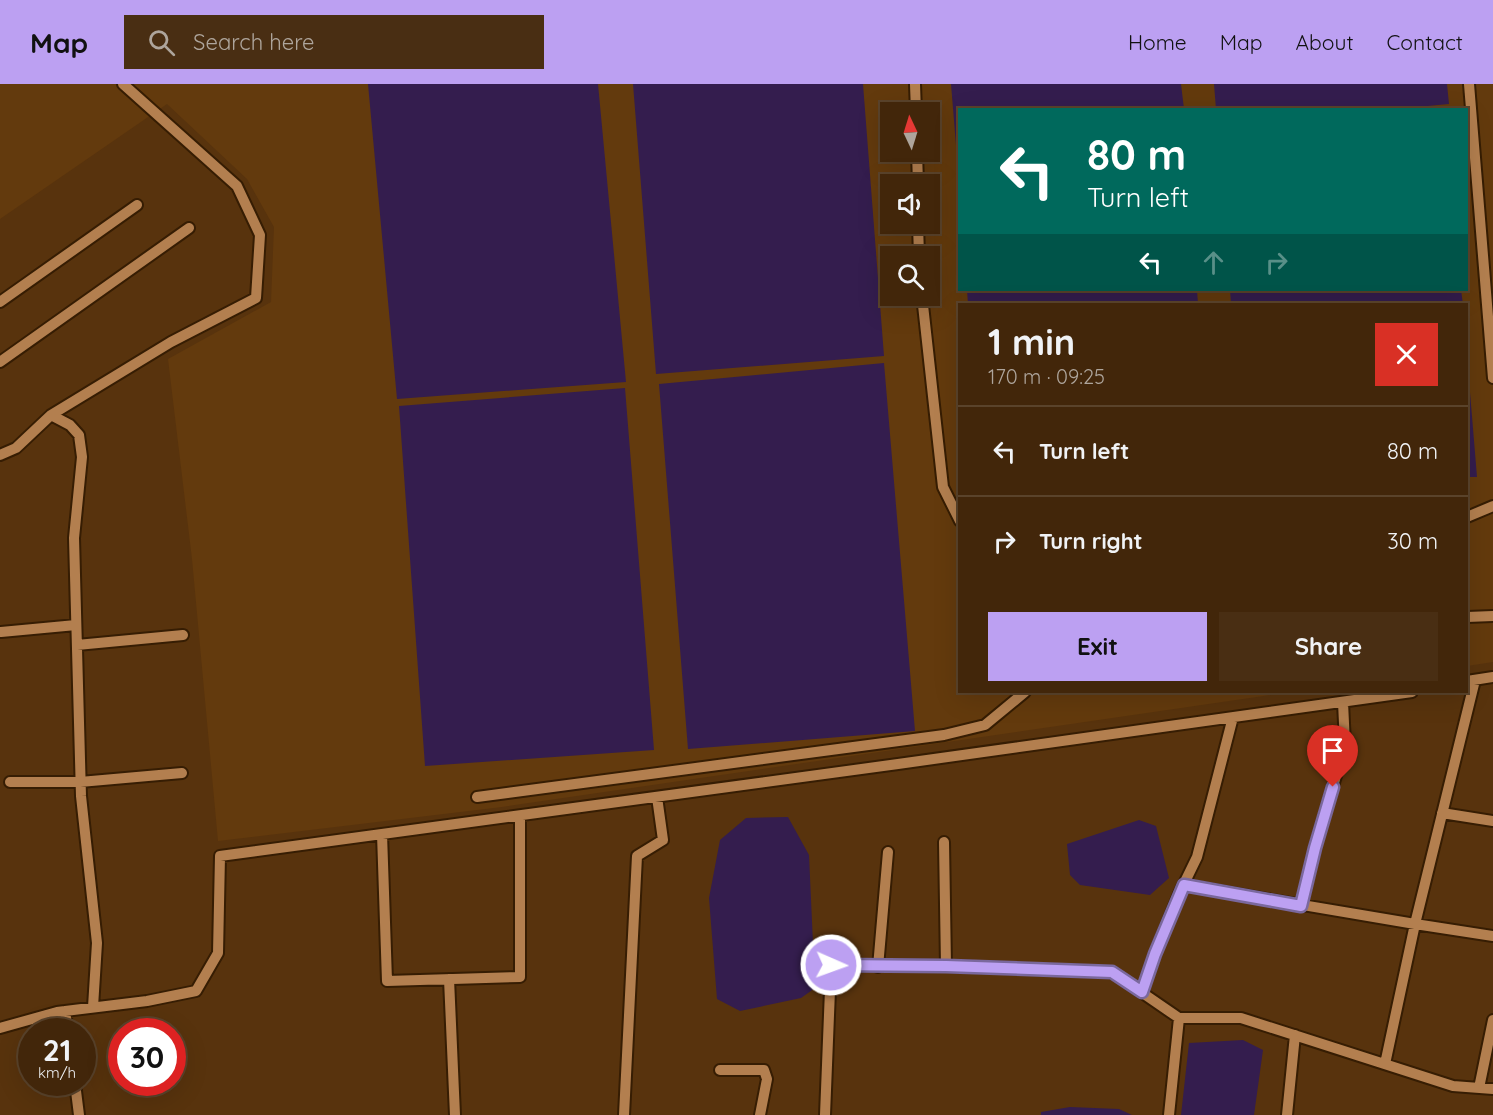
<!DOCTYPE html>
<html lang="en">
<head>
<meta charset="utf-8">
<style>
  body { margin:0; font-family:Quicksand,sans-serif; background:#492e13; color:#f1f3f6; height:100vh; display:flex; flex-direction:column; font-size:22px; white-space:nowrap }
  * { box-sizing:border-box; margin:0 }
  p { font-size:20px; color:#aea59c }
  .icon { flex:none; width:33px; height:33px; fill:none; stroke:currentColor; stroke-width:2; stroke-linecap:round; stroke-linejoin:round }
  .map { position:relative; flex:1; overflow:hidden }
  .side { position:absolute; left:958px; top:219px; width:510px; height:390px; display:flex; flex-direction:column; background:#42260a; border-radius:0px; box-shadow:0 6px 24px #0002,0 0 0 2px #5a432b }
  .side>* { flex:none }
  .banner { position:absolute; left:958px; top:24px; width:510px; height:183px; border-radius:0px; box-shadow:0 6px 24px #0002,0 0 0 2px #5a432b; background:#00695c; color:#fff; overflow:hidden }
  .needle { width:39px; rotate:356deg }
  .controls { position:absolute; left:880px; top:18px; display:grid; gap:12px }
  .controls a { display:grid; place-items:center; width:60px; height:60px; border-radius:0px; background:#42260a; box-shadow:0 6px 24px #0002,0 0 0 2px #5a432b; font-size:30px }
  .speed { position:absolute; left:18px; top:934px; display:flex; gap:12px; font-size:30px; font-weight:700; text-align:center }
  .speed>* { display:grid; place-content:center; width:78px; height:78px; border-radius:50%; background:#42260a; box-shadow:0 6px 24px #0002,0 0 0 2px #5a432b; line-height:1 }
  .speed small { font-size:15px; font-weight:400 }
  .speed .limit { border:9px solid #d22; background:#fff; color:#111 }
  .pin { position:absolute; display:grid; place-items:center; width:51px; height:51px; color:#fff; margin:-62px -26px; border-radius:50% 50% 50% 0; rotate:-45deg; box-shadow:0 0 6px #0007 }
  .pin .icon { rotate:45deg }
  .me { position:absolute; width:66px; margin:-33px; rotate:92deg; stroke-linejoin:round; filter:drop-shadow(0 0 4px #0008) }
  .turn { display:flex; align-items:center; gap:21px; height:126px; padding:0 30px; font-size:27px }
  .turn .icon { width:78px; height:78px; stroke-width:2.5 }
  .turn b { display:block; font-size:42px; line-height:51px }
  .lanes { display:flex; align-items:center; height:57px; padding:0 30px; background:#0003; justify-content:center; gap:30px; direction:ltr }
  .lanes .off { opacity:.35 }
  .round { display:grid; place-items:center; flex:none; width:63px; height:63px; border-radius:0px; background:#492e13 }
  .overview { display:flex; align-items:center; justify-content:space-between; height:102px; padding:0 30px }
  h1 { font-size:36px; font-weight:800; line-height:45px }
  .action { display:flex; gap:12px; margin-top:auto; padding:12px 30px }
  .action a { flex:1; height:69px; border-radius:0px; background:#bca0f2; color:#111; font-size:24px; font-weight:800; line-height:69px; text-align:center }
  .action a+a { background:#492e13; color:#f1f3f6 }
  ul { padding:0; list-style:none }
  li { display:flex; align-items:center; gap:18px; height:90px; padding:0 30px; border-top:2px solid #5a432b }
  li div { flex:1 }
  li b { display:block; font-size:22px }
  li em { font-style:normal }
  header { display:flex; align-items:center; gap:36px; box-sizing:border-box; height:84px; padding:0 30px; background:#bca0f2; color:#111 }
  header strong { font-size:28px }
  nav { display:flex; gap:33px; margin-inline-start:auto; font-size:21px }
  .search { width:420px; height:54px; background:#492e13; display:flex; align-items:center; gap:15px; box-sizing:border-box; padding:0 21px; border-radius:0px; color:#aea59c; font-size:22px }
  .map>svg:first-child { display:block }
</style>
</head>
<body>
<header>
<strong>Map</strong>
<div class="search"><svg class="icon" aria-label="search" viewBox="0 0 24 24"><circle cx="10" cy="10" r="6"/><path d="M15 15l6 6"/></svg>Search here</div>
<nav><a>Home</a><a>Map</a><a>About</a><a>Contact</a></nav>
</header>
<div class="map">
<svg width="1493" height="1031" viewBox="0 0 1493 1031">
  <rect width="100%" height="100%" fill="#58330d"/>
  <path fill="#633a0d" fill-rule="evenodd" d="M0,0h1493v578l-26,4v-362h-507v388h330l-788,115 -284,34 -26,-282 -24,-200 103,-57 3,-75 -27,-48 -80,-75 -167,115zM960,26h507v180h-507zM891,28h39v40h-39zM891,100h39v40h-39zM891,172h39v40h-39z"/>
  <path fill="#341d4e" d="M368,0h230l28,298 -229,17z
    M633,0h230l21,272 -228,18z
    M951,0h230l3,25 -224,1v35h-4z
    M1214,0h233l2,20 -65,6 -168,-1z
    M967,206h230l1,14h-230z
    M1230,206h231l2,14h-232z
    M1467,272l10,121h-10z
    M884,279l31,368 -227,18 -29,-365z
    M625,304l29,362 -229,16 -26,-360z
    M788,733l21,38 6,133 -14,10 -61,13 -23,-12 -8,-101 11,-58 26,-22z
    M1139,736l17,6 13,52 -19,17 -70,-10 -10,-10 -3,-31z
    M1243,956l20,10 -9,65h-73l8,-72z
    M1070,1023l49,2 13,6h-91v-3z"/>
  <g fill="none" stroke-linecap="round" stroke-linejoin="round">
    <g stroke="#361d03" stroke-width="14">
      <path id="minor" d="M915,0l1,28
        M1469,0l24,294
        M917,68l1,32
        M918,140l1,32
        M922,212l21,191 17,34
        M0,218l137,-97
        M0,278l189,-134
        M51,331l19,10 9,10 3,22 -8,81 7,258 16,147 -4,64
        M0,371l16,-7 35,-33 120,-73 85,-44 4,-63 -23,-49 -114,-102
        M1467,433l26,-11
        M1467,533l26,-1
        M1,548l75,-7
        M77,561l106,-10
        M1467,597l26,-4
        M10,698h70l102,-9
        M477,713l467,-62 41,-10 40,-33
        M1442,729l51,8
        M382,750l5,147 133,-4v-161
        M944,758l2,124
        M1184,801l231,39 78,12
        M1301,822l14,-58 30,-103 -2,-43
        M878,883l10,-115
        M449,895l6,136
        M1142,908l13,-38 24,-60 18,-37 36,-140
        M65,927l3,21
        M0,944l57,-16 90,-11 49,-10 22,-38 2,-97 678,-92 514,-72
        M1385,980l30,-140 60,-244
        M720,986h44l3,9 -7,36
        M75,999l4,32
        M1479,1004l14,-68
        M624,1031l13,-259 26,-16 -6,-43
        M825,1031l6,-150 115,1 166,6 67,46h62l212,68 40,3
        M1169,1031l10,-97
        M1287,1031l8,-80"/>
    </g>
    <use href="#minor" stroke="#b37f4f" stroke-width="10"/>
  </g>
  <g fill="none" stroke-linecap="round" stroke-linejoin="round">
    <g stroke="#7a689d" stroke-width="15">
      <path id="route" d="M831,881l115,1 166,6 30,20 13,-38 29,-69 117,21 14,-58 18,-61"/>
    </g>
    <use href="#route" stroke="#bca0f2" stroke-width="10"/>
  </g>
</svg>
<div class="controls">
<a><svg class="needle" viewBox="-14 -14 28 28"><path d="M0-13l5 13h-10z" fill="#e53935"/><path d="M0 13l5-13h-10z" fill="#aea59c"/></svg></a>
<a><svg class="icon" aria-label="sound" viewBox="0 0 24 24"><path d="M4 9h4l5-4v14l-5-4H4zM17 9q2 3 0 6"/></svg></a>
<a><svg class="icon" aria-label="search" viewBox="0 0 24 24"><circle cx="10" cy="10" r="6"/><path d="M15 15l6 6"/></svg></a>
</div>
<div class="speed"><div>21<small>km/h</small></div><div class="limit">30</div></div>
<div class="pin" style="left:1333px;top:703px;background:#d93025"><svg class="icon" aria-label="arrive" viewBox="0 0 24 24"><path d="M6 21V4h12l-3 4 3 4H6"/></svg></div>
<svg class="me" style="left:831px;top:881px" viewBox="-20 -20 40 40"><circle r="17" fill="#bca0f2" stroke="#fff" stroke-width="3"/><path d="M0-11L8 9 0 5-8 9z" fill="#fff"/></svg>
<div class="banner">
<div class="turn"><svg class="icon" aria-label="left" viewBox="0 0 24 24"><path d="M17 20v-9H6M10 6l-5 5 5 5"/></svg><div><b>80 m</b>Turn left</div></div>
<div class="lanes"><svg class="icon" aria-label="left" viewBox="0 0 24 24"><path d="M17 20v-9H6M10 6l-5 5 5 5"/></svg><svg class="icon off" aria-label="ahead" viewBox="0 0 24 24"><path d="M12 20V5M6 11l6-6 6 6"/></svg><svg class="icon off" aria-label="right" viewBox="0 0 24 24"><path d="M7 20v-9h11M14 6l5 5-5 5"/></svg></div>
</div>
<section class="side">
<div class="overview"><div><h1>1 min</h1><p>170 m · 09:25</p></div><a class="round" style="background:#d93025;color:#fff"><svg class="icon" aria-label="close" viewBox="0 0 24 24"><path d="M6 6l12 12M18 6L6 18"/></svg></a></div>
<ul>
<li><svg class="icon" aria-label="left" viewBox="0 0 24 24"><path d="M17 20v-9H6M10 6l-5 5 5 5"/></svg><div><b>Turn left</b></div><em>80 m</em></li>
<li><svg class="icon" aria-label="right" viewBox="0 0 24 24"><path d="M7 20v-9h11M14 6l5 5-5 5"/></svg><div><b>Turn right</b></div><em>30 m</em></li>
</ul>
<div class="action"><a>Exit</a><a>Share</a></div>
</section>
</div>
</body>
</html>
